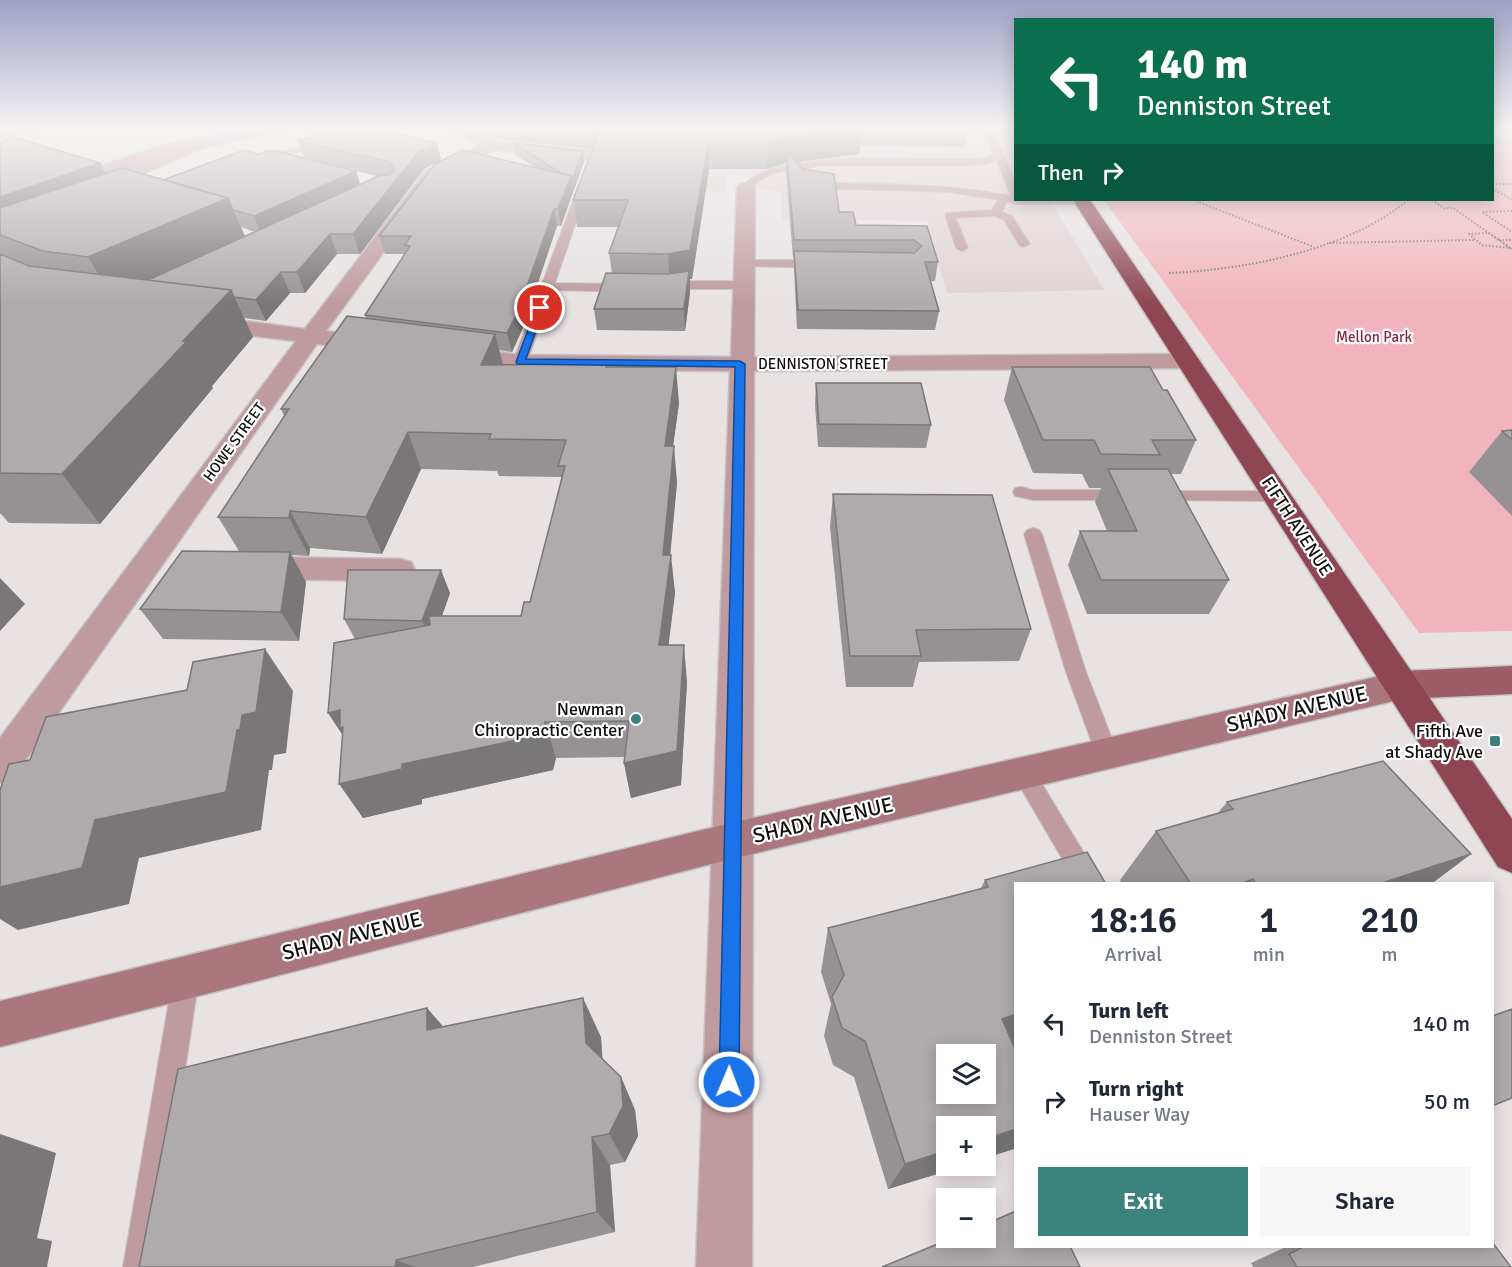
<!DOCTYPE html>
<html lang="en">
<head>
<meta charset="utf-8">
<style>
  body { margin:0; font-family:Signika,sans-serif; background:#f6f6f7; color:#1f2937; height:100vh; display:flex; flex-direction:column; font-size:22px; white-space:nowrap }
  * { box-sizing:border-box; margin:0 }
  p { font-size:20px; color:#747a83 }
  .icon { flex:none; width:33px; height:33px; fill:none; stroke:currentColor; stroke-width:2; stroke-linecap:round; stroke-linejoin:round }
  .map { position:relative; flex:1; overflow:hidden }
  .side { position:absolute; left:1014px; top:882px; width:480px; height:366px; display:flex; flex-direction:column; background:#fff; border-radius:0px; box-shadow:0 3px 15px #0003 }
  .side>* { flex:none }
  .hud { position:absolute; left:1014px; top:18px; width:480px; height:183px; border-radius:0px; box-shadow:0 3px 15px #0003; background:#0b6e4f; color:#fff; overflow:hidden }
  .tools { position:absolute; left:936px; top:1044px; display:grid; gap:12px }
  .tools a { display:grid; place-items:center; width:60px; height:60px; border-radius:0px; background:#fff; box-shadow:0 3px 15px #0003; font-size:30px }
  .pin { position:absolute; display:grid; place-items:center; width:51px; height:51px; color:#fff; margin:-26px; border:3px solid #fff; border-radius:50%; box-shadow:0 2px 6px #0007 }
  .me { position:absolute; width:66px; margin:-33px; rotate:1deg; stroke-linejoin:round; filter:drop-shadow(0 0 4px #0008) }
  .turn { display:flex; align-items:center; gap:21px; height:126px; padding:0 24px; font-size:27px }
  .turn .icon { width:78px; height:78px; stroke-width:2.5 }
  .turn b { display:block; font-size:42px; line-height:51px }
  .then { display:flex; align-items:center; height:57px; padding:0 24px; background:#0003; gap:12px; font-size:22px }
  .eta { display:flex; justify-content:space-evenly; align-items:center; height:102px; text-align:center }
  .eta b { font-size:36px; font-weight:600; line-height:42px }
  .cta { display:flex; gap:12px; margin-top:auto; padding:12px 24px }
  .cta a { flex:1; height:69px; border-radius:0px; background:#3b827e; color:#fff; font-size:24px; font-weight:600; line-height:69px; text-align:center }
  .cta a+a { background:#f6f6f7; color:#1f2937 }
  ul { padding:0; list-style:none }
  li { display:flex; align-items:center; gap:18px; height:78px; padding:0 24px }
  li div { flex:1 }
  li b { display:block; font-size:22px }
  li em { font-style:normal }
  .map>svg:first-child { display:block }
</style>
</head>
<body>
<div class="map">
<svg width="1512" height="1267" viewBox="0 0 1512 1267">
  <rect width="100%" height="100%" fill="#e8e2e3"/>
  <path fill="#e1d2d4" d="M470,127h537l8,15 1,58h34l54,90 -157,3 -20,-72 -145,-2 -1,-27 -27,-4v-10l-27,-4 -1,17h-125l10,-35 -125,-18z"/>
  <path fill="#f2b4bc" d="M1493,127h19v504l-93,2 -315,-433h388z"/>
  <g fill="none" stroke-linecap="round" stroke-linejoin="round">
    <g stroke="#c5c0c1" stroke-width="2">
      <path id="lane" d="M397,127h17l-54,12 -5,-3z
        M983,127h8l25,57v16h71l2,2 -1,2h-71l-10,-2 -5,10 10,4 18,28 -6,3 -4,-1 -16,-26 -9,-4 -39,2 12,30 -6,3 -6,-3 -11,-33 1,-2 46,-3 6,-10 -50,-8 -122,-3 -23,-5 -11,-11 3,-4c-17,3 -34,6 -45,21l-9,-2c31,-44 189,-25 244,-30l8,-4zM996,160l15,36c-61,-13 -123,-12 -185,-13l-16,-3 -8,-7 3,-4 12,-3h149l21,-2z
        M326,140l3,1v4l-71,17 -5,-3z
        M583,184l5,3 -33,96 72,1 6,4 -6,4 -75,-2 -25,72 -7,4 -5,-1 -2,-3 65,-175z
        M744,260h74l6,4 -6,4 -78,-2v-4z
        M692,281h51l6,4 -6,4h-51l-27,4 -6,-4 6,-4z
        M1021,487l12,3h90l6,1 2,4 -2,4 -6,1h-90l-18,-4 -2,-4 2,-4z
        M1156,491h121l6,1 2,4 -2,4 -6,1 -127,-1 -2,-4 2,-4z
        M1033,528l6,2 3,4 44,138 32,82 -3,7 -8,2 -8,-2 -3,-7 -30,-82 -42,-138 3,-4z
        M1023,763l8,3 72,118h-26l-65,-111 3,-7z
        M186,965l9,4 4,9 -44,289h-32l50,-289 4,-9z"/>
    </g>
    <g stroke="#c5c0c1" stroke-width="3">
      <path id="street" d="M10,127h32l-3,3 -39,8v-10z
        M261,127h28l-8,5c-26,5 -52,9 -78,16 -19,6 -88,46 -104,25l2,-7 66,-22z
        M451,127h18l27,14 98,10 8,5 -8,5 -100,-11 -56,28 -112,153 56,8 3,5 -3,5 -8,2 -57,-7 -304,434 -13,5v-45l296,-397 -91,-11 -8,-2 -3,-5 3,-5 8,-2 100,13 121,-159 54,-25 -27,-15z
        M746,183l6,1 3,4 -1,169 434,-3 8,2 4,5 -4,5 -8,2 -434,3 -2,896h-56l34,-896 -210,-2 -62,-8 -8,-2 -4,-5 4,-5 8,-2 62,8 211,2 6,-169 3,-4z
        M254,557l146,2 11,3 4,8 -4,8 -11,3 -146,-2 -11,-4 -4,-7 4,-7z"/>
    </g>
    <g stroke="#c5c0c1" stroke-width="3">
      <path id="secondary" d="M1402,671l12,4 5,10 -5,10 -12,4 -671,160 -731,188v-46l731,-178z"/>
    </g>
    <g stroke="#c5c0c1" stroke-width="3">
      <path id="primary" d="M1512,666v28l-110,5 -12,-4 -5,-10 5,-10 12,-4z"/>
    </g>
    <g stroke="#c5c0c1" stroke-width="3">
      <path id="highway" d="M1073,200h17l422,619v54l-14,-6z"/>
    </g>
    <path stroke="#747171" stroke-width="2" stroke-dasharray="1.5 2" stroke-linecap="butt" d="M1492,129l15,2v-4
      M1492,141l20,4
      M1492,184h20
      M1492,188l20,12
      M1193,200l121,47
      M1432,200l12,8h9l59,41
      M1512,211l-30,1 30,20
      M1489,233l21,15 -28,-3 -13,-11z
      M1499,240h13
      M1329,243l145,-3
      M1169,273c75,-3 180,-23 239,-73"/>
    <use href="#lane" fill="#bf9b9f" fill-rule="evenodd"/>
    <use href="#street" fill="#bf9b9f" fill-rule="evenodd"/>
    <use href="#secondary" fill="#ab777e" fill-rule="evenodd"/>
    <use href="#primary" fill="#9c5d67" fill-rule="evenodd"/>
    <use href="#highway" fill="#8d4652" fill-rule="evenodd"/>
  </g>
  <path fill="#969293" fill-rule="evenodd" d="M474,127h494l-3,20 -105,-1 -1,8 -63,8 43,50 17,13 71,1 11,36 -3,19h-5l9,30 -4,19 -138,-1 -3,-60v-11h-1l-7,-85v-10l-19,6h-58l-17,110h-2v13l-5,39 -88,-1 -3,-21 18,-36 -3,-20 9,-26h-41l-4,-27 20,-51 -96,-10z
    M351,130l86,13 4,17 -17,9 -64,85h-23l-32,39h-15l-24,28 -22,-3 9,19 -41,49 1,2 -113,136 -91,-1 -8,-9h-1v-372l100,21 6,10 57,7 95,-26 46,4 -6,-17zM356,171l9,2 12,3 -17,8zM241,227l14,5 -10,4z
    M513,143l70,8 1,11 -23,64h-4l-35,104 -10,22 -13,-2 4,15 104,2 72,36 -6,43 4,37 -7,72 5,38 -7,52 19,37 -6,103 -50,13 -7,-35v-6l-68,1 -3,12 -131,29v5l-59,14 -8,-179 -11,-20 106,-26 -8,23h79l9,-14 32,-121 -1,-4 -62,-1 -2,-5 -76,-2 -39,85 -72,-6 -1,8 -18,-1 15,27 -7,59 -136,-2 -23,-30 99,-58 -21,-34 66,-101 -3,-7 85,-91 -1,-3 40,-61h-20l-6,-18 156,-69 -20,-12z
    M1012,367l151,23 33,50 -15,34h-10l58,106 -20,34h-122l-19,-49 12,-34h27l-12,-29 6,-14h-12l-7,-14 -49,-1 -29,-73z
    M816,383l115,42 -5,23 -108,-1 -3,-42z
    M1512,430v86l-43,-44 33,-41z
    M833,494l198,135 -12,32 -100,1 -6,25h-67l-16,-160z
    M1227,802l244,52 -40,30h-309l-2,-4 36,-49 62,-18z
    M985,880l31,4v160l-3,1 3,6v97l-2,1 -68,17h17l-75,23 -34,-112 -21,-12 -9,-29 7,-32 -10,-32 7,-44 153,-40z
    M427,1008l16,19 158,10 1,22 19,18 14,33 3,26 -13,26 -15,3 5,67 -142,35h-334z
    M1288,1246h204l19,21h-258l-2,-4z"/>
  <path fill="#7a7778" d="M861,129l-2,25 -72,9v-7l-1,7 -19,6 1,-25 17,-6z
    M437,143l4,17 -17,9 -64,85 -7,-20 66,-83z
    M708,144l1,25 -17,110h-2v13l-5,39 -1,-22 -14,-26 -2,-29z
    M583,151l1,11 -11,30 -1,-12z
    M100,163l22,41 -122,31v-38z
    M356,171l5,17 -100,46 -7,-18z
    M571,176l2,16 -12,34 -3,-17z
    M228,198l19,43 -132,61 -27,-45z
    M554,209l3,17 -35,104 -10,22 -5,-19z
    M330,234l7,20 -32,39 -8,-21z
    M281,272l9,21 -24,28 -10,-21z
    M231,290l22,47 -41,49 1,2 -113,136 -38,-50 121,-133z
    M495,334l9,35 -23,-4z
    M676,367l3,36 -11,80 -3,-37z
    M408,432l13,37 -39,85 -16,-37z
    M674,446l3,37 -8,84 2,-12 4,38 -11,89 -5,-37 4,-90z
    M290,511l20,37 -1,8 -20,-38z
    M290,552l16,30 -7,59 -18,-29z
    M441,570l9,23 -18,51 -10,-23z
    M0,578l25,26 -25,27z
    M684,645l3,37 -6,103 -50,13 -7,-35z
    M265,649l28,42 -7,62 -12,2 -2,15h-3l-8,60 -122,28 -10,46 -111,26 -18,-11v-32l95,-67 142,-90z
    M340,710l11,38 -23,-35z
    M545,722l11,36 -3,12 -131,29v5l-59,14 -24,-34z
    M1471,854l-40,30h-52z
    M1253,879l-4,5h-9z
    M583,998l18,39 3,42 -18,-36z
    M427,1008l34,39 -34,-17z
    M1016,1014v30l-33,10 19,-35z
    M621,1077l14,33 3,26 -13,26 -16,-28z
    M1016,1129v19l-2,1 -28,9v-19z
    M0,1134l56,19 -19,85 15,3 -5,26h-47z
    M592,1137l18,28 5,67 -18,-20z
    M946,1151v15h17l-75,23 17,-25z
    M396,1260l19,7h-20z"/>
  <path fill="#afaaab" stroke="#7a7778" stroke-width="1.5" fill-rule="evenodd" d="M337,127l14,3 9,-3h7l70,16 -18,8 -66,83h-23l-33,38h-16l-25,28 -22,-3 -3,-7 -83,-10 233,-105h8l6,-6 -5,-7 -92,-21 33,-13z
    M595,127h266v2l-76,9 -17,6h-60l-18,106 -22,4 -59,-1 19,-53h-55l27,-70z
    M14,137l86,26 -100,34v-55z
    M513,143l70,8 -11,29 -1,-4 -10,-3z
    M244,150l14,4 10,-3h8l80,20 -102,45 -21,-6 -5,-12 -65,-18z
    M462,150l109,26 -13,33h-4l-36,103 -11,21 -142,-18 45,-69 -5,-1 6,-9h-32l56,-72z
    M787,156h4l12,13 31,5 5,38h14l3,13 71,1 11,36h-13l14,49 -141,-1 -4,-59 120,2 8,-7 -8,-6h-120z
    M122,168l106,30 -140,59 -45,-6 -43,-16v-27z
    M0,254l29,12 202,24 -48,51h4l-125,133 -62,-1z
    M689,271l-5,38h-90l12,-36 62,1z
    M347,316l148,18 -14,31 126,-1 -1,3h70l-11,79h9l-11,109h8l-12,90h25l-7,106 -53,12 5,-42 -84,1 -3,13 -140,29v5l-63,15 4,-57 -3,1v-18l-12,3 6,-70 96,-18 -1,-9h92l3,-14h6l35,-136h-7l8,-26 -77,-1 2,-5 -83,-2 -42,85 -76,-6 -1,7 -71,-1 71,-108h-8z
    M1012,367h138l13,23h4l29,50h-44l8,15 -59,-1 -7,-14h-51z
    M816,383h105l10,42 -112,-1z
    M1512,430v10l-10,-9z
    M1108,469h60l61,111h-128l-21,-49h57z
    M833,494l159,1 39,134 -115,1 5,26h-71z
    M182,551l108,1 -9,60 -141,-3z
    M348,570h93l-19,51 -78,-2z
    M265,649l-9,63 -14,3 -2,14 -3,1 -11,62 -131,28 -13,48 -82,19v-97l9,-26 21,-4 16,-43 141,-27 6,-28z
    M1383,761l88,93 -92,30h-123l-3,-5 -13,5h-49l-35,-53 77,-22 -6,-7z
    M1087,852l19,32h-90v130l-14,5 14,32v78l-30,10v-13h-40v25l-41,13 -40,-123 -23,-13 -10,-31 12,-22 -16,-47 160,-41 -3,-7zM946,1054h40v40h-40z
    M583,998l3,45 35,34 2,29 -14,28 -17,3 5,75 -201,48 -1,7h-256l39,-198 249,-61v22z
    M1512,1009v89l-20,8v-90z
    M1016,1211v35h54l10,21h-198l70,-29h34v-14z
    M1492,1242l19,25h-214l-8,-13 16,-8h187z"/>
  <linearGradient id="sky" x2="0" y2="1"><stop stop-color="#9fa1c5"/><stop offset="0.42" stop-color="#f5f2f2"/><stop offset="1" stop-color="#f5f2f2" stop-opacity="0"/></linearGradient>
  <rect width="1512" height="304" fill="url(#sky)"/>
  <path fill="#1a73e8" stroke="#114b97" stroke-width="1.5" d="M537,306l7,2 -18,51 214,2 5,3 -6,718 -3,7 -7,3 -7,-3 -3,-7 16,-715 -218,-3 -1,-2z"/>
  <g fill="#3b827e" stroke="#fff" stroke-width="2">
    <circle cx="636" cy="719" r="6"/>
    <rect x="1489" y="735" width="12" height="12" rx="3"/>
  </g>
  <g text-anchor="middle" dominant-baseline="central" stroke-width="4.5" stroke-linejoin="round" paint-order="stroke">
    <g font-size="15" fill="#84273e" stroke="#fff">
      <text x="1374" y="337">Mellon Park</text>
    </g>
    <g font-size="15" fill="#0f0d0d" stroke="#fff">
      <text x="823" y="364">DENNISTON STREET</text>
      <text transform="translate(234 442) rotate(-54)">HOWE STREET</text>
    </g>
    <g font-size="18" fill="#0f0d0d" stroke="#fff">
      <text transform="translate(1297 526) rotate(57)">FIFTH AVENUE</text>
    </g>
    <g font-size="18" fill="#0f0d0d" stroke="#fff" text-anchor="end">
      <text x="624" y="709">Newman<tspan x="624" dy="21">Chiropractic Center</tspan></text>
      <text x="1483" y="731">Fifth Ave<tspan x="1483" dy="21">at Shady Ave</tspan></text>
    </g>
    <g font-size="21" fill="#0f0d0d" stroke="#fff">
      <text transform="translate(1297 709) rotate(-13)">SHADY AVENUE</text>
      <text transform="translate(823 820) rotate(-13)">SHADY AVENUE</text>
      <text transform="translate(352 936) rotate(-14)">SHADY AVENUE</text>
    </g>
  </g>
</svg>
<div class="tools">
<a><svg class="icon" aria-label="layers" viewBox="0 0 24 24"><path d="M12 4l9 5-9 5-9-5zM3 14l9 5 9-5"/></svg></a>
<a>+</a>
<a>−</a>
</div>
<div class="pin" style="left:540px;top:308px;background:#d93025"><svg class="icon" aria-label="arrive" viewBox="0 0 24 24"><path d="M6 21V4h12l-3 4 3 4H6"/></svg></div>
<svg class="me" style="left:729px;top:1082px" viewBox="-20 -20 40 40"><circle r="17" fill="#1a73e8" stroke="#fff" stroke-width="3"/><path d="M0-11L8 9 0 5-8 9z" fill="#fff"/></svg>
<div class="hud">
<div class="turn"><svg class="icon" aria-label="left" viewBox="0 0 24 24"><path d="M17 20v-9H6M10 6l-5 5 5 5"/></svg><div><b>140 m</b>Denniston Street</div></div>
<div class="then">Then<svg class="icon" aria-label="right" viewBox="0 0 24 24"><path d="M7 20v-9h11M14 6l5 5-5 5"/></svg></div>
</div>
<section class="side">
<div class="eta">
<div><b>18:16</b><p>Arrival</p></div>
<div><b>1</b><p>min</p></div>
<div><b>210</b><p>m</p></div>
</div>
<ul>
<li><svg class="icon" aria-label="left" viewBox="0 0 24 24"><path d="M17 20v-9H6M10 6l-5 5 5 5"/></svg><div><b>Turn left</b><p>Denniston Street</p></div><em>140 m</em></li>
<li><svg class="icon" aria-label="right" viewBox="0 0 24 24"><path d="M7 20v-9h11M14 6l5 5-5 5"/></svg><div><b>Turn right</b><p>Hauser Way</p></div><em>50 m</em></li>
</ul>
<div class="cta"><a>Exit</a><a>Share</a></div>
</section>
</div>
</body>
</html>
